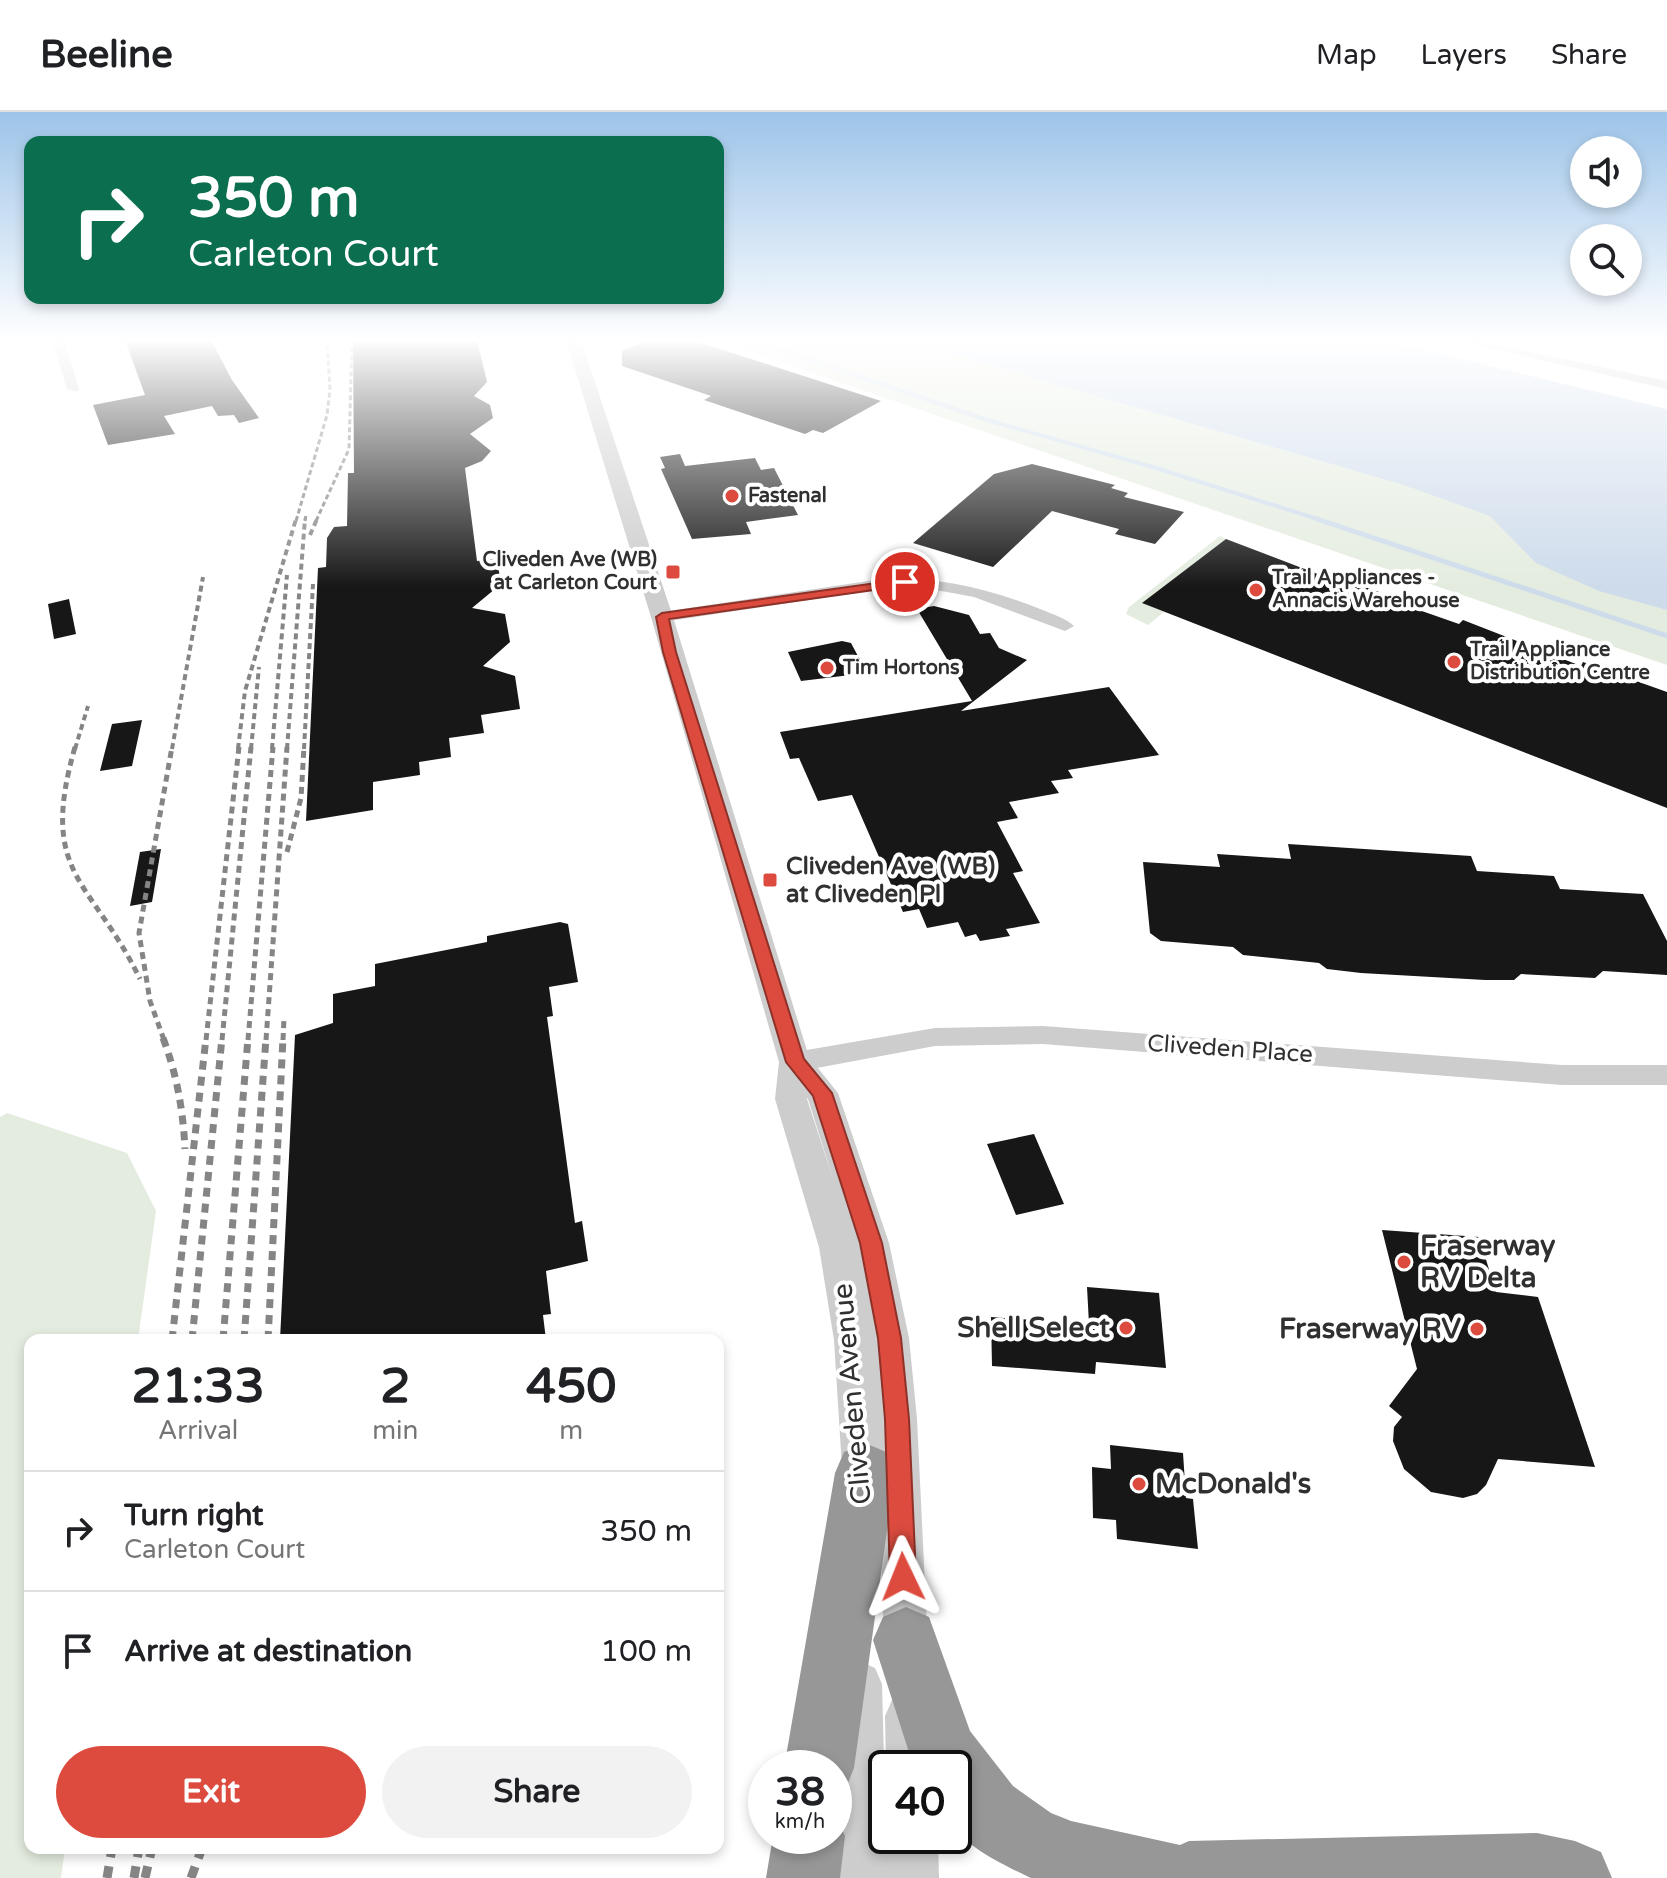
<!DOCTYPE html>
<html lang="en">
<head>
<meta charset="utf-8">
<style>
  body { margin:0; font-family:"Varela Round",sans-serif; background:#f2f2f2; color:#202124; height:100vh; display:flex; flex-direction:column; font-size:30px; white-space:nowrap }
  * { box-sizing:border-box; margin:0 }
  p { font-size:26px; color:#757577 }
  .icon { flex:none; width:44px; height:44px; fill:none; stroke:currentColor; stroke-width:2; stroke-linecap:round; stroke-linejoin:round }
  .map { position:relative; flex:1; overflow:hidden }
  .panel { position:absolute; left:24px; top:1222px; width:700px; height:520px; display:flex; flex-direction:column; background:#fff; border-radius:16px; box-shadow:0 4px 12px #0003 }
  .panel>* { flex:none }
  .hud { position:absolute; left:24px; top:24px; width:700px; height:168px; border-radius:16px; box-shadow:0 4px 12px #0003; background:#0b6e4f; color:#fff; overflow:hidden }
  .tools { position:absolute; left:1570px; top:24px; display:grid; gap:16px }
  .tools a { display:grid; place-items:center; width:72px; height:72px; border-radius:50%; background:#fff; box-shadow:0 4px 12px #0003; font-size:40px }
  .speed { position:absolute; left:748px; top:1638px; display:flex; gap:16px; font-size:40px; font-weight:700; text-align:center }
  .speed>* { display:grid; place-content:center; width:104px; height:104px; border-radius:50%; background:#fff; box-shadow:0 4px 12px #0003; line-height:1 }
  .speed small { font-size:20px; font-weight:400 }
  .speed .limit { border:4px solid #111; border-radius:12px; background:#fff; color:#111 }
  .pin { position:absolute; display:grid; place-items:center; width:68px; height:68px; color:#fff; margin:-34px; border:4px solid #fff; border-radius:50%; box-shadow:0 2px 8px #0007 }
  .me { position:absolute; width:88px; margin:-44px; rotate:358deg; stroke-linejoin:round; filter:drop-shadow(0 0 6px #0008) }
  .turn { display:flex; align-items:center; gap:28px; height:168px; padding:0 32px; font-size:36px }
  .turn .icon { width:104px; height:104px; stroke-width:2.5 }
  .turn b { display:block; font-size:56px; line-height:68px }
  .eta { display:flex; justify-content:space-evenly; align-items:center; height:136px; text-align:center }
  .eta b { font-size:48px; font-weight:800; line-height:56px }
  .primary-button { display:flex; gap:16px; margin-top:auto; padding:16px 32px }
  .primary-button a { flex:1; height:92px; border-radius:48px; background:#dc4b3e; color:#fff; font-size:32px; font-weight:800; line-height:92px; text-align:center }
  .primary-button a+a { background:#f2f2f2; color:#202124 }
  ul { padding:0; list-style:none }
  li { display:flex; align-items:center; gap:24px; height:120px; padding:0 32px; border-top:2px solid #e0e0e0 }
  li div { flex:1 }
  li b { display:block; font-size:30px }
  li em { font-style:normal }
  header { display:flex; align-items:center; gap:48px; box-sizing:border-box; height:112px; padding:0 40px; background:#fff; border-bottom:2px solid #e0e0e0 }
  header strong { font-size:38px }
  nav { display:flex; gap:44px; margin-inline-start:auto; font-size:28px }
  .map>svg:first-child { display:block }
</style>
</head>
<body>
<header>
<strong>Beeline</strong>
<nav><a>Map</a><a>Layers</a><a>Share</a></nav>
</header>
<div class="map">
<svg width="1667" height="1766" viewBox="0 0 1667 1766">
  <rect width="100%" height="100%" fill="#fff"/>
  <path fill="#e4ecdf" d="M716,228h212l516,139 223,111v75z
    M1220,424l6,3 -83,64 21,9 -16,13 -22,-11 3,-7z
    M7,1001l120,40 29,58 -18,129h-108v508h35l-4,30h-61v-761z"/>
  <path fill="#cddbeb" d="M903,228h480l284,69v201l-68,-19 -63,-28 -46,-47 -89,-32z"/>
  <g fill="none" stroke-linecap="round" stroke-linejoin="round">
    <path stroke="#cddbeb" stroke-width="4" d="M753,228l234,80 169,48 168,53"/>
    <path stroke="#cddbeb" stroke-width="5" d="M1317,407l350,117"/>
  </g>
  <path fill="#171717" d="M125,228h86l21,40 27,38 -20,5 -5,-8 -16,1 -6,-10 -48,10 11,18 -67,11 -15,-40 52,-10z
    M353,228h124l10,42 -13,14 16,9 3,13 -23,16 21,17 -9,10 -17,7 12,93 20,-2 4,25 -29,24 33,6 5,28 -27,24 32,10 5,33 -39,6 3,18 -35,5 2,19 -32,5 1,13 -47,7v28l-67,11 12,-253 8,-1 1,-29 7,-11 13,-1 1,-53h6z
    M648,228h44l189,61 -58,32 -10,-3 -8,4 -101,-34 7,-4 -89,-30v-15z
    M680,342l5,12 70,-8 6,12 13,-2 24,47 -52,7 5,12 -59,5 -31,-70 4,-1 -5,-11z
    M1032,352l83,21 -4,3 17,5 -4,4 60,15 -29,32 -40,-10 4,-5 -67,-18 -59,56 -80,-24 81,-69z
    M1226,427l110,42 3,-3 60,21 -3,3 63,22 4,-4 118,46 2,-4 84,30v116l-525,-205z
    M69,487l7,35 -22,5 -6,-35z
    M934,494l35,9 11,19 10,-1 9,15 28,12 -66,51 148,-24 50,68 -91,15 5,8 -22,3 8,12 -50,9 9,16 -21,4 26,49 -10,2 27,50 -34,6 4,7 -30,5 -4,-7 -11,3 -7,-15 -31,6 -8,-19 -16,3 -51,-117 -34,6 -19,-43 -9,1 -10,-27 192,-31 -55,-92z
    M842,529l9,2 16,30 -66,8 -13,-29z
    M142,608l-10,46 -32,5 12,-47z
    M1288,732l183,12 6,15 77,5 6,13 83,5 24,47v34l-64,-4 -8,7 -74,-4 -7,6h-29l-124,-7 -34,-4 -8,-6 -76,-8 -10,-8 -72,-6 -11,-8 -7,-71 77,5 -3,-13 74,5z
    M161,737l-9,53 -22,4 10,-54z
    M560,810l8,2 10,58 -29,5 4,29 -6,1 28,206 7,-2 6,40 -42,10 5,43 -8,1 3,25h-266l15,-305 38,-12v-29l42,-8v-22l112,-22v-6z
    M1034,1022l30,70 -48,11 -29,-71z
    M1382,1118l97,7 17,55 42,5 57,170 -97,-8 -12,26 -9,9 -14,4 -32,-6 -27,-23 -11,-28 1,-14 8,-10 -13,-11 28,-37z
    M1087,1175l72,6 7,75 -70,-6 -1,12 -103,-8 -1,-49 98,7z
    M1110,1333l73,8 3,45 7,1 5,50 -81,-10 -1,-19 -23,-2 -1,-51 19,2z"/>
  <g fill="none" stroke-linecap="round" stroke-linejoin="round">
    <path fill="#cdcdcd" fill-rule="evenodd" d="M52,228h12l15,49 -1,3 -11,-3z
      M1453,228h22l192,41v8z
      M888,466c54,0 103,11 152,31 12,5 26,9 34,17l-9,5 -91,-34 -38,-7 -48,-2 -226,34 -9,-5 9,-5z
      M1043,914l519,39h105v20h-105l-519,-41 -108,2 -140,26 -9,-3 -4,-7 4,-7 9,-3 140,-24z"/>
    <path fill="#cdcdcd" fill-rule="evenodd" d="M566,228h15l92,277 136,440 29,36 51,150 20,95 8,81 11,229 -6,16 -16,6 -16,-6 -6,-16 -5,-151 -15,8 -15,-6 -6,-15 -9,-144 -15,-93 -44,-148 4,-37 -128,-445zM807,986l1,1 27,86 -28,-86z
      M859,1549l16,7 7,16 4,152 3,6 -1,-6h50l1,42h-99l-4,-194 7,-16z
      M908,1581l16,7 7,16 3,52h-48l-1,-52 7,-16z"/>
    <path fill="#979797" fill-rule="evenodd" d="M865,1331l21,9 9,21 -41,295 -10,25 -10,4v-29h-50l51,-295 9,-21z
      M906,1495l23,10 41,114 43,55 38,27 20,8 109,24 9,-4 348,-8 38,8 26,11 11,26h-581c-19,-9 -69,-32 -77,-53 -4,-12 0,-43 0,-57h-40l-41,-128 10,-23z
      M834,1699l11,25 -5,42h-74l7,-42h61z"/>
    <path stroke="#858585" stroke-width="3" stroke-dasharray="5 3" stroke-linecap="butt" d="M296,409l31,-106 3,-25 -3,-50
      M305,409l1,-6
      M316,409l33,-72 3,-109"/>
    <path stroke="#858585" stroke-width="4" stroke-dasharray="6 4" stroke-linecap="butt" d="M310,423l7,-16
      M75,637l13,-43
      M172,637l31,-172
      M238,637l7,-58 51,-172
      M251,637l8,-82
      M272,637l15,-174
      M287,637l18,-230
      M304,637l9,-165"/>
    <path stroke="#858585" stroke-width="5" stroke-dasharray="7 5" stroke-linecap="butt" d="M75,635c-37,129 16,131 65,232
      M287,740l14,-54 3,-51
      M164,928l-14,-39 -11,-68 33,-186
      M206,928l33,-293
      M222,928l29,-293
      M248,928l25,-293
      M266,928l21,-293
      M283,928l1,-22"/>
    <path stroke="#858585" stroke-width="7" stroke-dasharray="9 7" stroke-linecap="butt" d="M163,926c14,37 20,72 22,111
      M172,1228l34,-302
      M192,1228l30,-302
      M223,1228l25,-302
      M244,1228l22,-302
      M268,1228l15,-302"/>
    <path stroke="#858585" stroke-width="9" stroke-dasharray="12 9" stroke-linecap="butt" d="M107,1766l5,-30
      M134,1766l5,-30
      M145,1766l7,-30
      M191,1766l11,-30"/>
  </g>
  <linearGradient id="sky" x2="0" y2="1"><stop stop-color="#9dc4e9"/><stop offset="0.48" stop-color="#fff"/><stop offset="1" stop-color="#fff" stop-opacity="0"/></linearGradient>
  <rect width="1667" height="475" fill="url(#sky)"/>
  <path fill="#dc4b3e" stroke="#8f3128" stroke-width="2" d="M905,467l6,3 -2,3 -240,34 7,33 128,407 28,34 50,150 19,95 8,81 7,158 -4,9 -9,4 -9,-4 -4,-9 -5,-158 -7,-81 -18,-95 -47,-147 -27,-34 -123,-410 -7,-35 6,-4z"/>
  <g fill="#dc4b3e" stroke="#fff" stroke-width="3">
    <circle cx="732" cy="384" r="8"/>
    <rect x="665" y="452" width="16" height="16" rx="4"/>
    <circle cx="1256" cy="478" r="8"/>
    <circle cx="1454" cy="550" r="8"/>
    <circle cx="827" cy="556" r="8"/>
    <rect x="762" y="760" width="16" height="16" rx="4"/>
    <circle cx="1404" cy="1150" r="8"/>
    <circle cx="1126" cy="1216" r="8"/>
    <circle cx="1477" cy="1217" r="8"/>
    <circle cx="1139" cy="1372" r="8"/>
  </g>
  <g text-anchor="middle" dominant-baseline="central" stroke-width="8" stroke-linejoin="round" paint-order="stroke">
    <g font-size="20" font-weight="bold" fill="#303030" stroke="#fff" text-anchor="start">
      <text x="748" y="384">Fastenal</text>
      <text x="657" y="448" text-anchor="end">Cliveden Ave (WB)<tspan x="657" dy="23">at Carleton Court</tspan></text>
      <text x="1272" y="466">Trail Appliances -<tspan x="1272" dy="23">Annacis Warehouse</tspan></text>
      <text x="1470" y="538">Trail Appliance<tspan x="1470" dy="23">Distribution Centre</tspan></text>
      <text x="843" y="556">Tim Hortons</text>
    </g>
    <g font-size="24" font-weight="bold" fill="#303030" stroke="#fff" text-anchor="start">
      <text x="786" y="754">Cliveden Ave (WB)<tspan x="786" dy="28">at Cliveden Pl</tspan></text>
    </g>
    <g font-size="24" fill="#303030" stroke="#fff">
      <text transform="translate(1230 937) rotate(4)">Cliveden Place</text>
    </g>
    <g font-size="28" font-weight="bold" fill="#303030" stroke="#fff" text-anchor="start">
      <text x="1420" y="1134">Fraserway<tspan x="1420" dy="32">RV Delta</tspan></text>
      <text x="1110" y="1216" text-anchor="end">Shell Select</text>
      <text x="1461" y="1217" text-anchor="end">Fraserway RV</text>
      <text x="1155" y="1372">McDonald's</text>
    </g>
    <g font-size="28" fill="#303030" stroke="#fff">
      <text transform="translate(852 1282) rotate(-95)">Cliveden Avenue</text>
    </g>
  </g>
</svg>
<div class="tools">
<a><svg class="icon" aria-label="sound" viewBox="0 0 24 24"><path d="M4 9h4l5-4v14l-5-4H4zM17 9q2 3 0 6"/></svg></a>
<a><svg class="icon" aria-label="search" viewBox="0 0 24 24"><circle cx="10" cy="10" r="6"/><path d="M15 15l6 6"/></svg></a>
</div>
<div class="speed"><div>38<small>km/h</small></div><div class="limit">40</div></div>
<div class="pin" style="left:905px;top:470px;background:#d93025"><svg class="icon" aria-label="arrive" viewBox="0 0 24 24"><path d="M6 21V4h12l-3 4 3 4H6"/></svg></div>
<svg class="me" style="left:903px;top:1465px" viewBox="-20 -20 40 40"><path d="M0-17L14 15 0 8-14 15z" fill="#dc4b3e" stroke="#fff" stroke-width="4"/></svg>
<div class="hud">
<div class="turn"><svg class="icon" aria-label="right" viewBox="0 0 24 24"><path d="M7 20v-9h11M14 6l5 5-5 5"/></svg><div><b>350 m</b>Carleton Court</div></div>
</div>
<section class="panel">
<div class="eta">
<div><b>21:33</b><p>Arrival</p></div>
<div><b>2</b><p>min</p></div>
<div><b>450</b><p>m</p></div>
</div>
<ul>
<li><svg class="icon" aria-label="right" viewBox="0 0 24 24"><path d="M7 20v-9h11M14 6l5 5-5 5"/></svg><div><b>Turn right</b><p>Carleton Court</p></div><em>350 m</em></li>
<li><svg class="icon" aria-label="arrive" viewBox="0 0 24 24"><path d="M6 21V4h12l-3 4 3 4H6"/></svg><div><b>Arrive at destination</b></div><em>100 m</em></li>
</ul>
<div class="primary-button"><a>Exit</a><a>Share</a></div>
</section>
</div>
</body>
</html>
